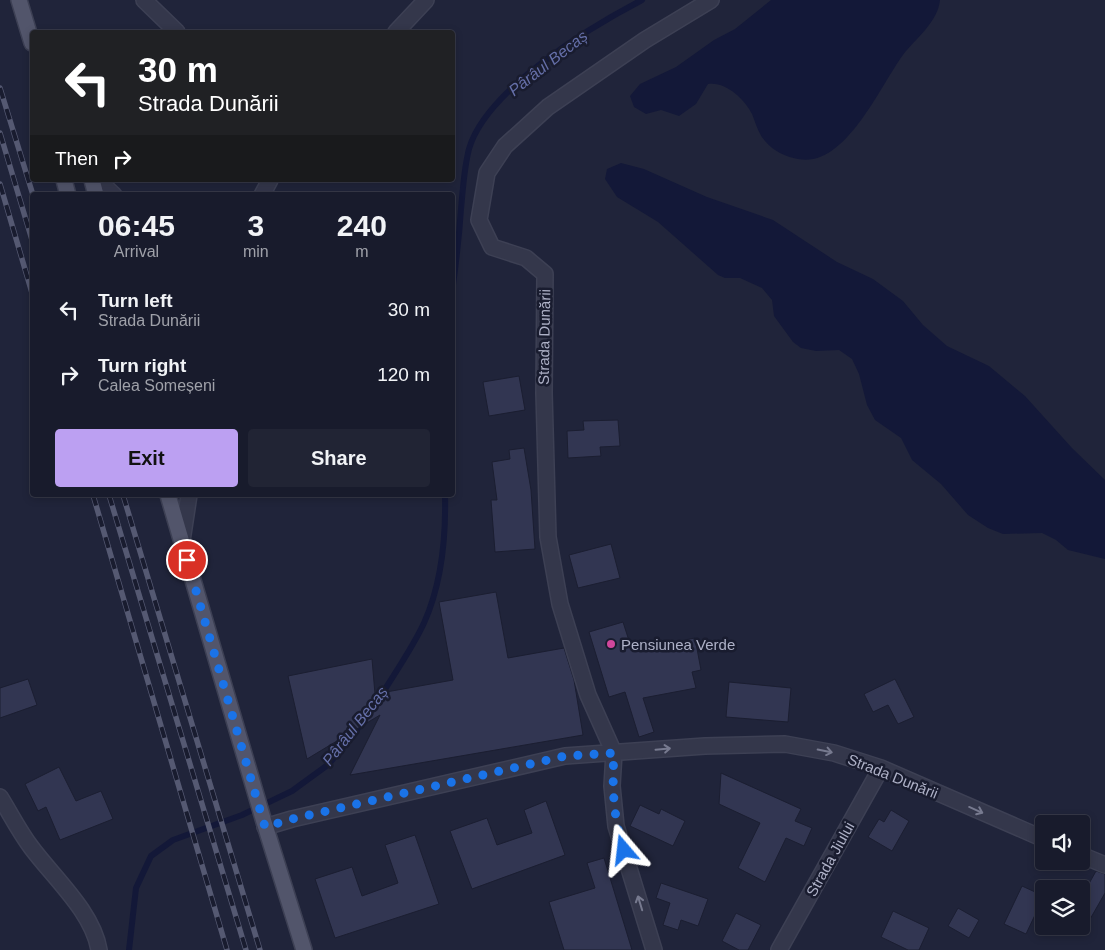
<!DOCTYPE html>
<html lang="en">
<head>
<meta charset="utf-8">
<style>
  body { margin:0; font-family:Helvetica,sans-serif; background:#212434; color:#f1f3f6; height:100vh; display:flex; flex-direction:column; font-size:19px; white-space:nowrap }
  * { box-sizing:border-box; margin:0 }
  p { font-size:16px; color:#9fa1a9 }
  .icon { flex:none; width:28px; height:28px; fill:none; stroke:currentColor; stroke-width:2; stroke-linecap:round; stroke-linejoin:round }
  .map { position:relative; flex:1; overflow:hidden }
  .drawer { position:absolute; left:30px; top:192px; width:425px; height:305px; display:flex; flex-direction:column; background:#181b2c; border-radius:5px; box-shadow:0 2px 8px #0003,0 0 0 1px #363948 }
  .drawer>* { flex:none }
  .guide { position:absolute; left:30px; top:30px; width:425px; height:152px; border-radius:5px; box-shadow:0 2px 8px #0003,0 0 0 1px #363948; background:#202124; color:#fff; overflow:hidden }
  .fabs { position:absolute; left:1035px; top:815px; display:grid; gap:10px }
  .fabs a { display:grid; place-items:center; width:55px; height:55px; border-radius:5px; background:#181b2c; box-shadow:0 2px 8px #0003,0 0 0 1px #363948; font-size:25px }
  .pin { position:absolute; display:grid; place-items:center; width:42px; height:42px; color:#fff; margin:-21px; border:2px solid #fff; border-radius:50%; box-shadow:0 1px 5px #0007 }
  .me { position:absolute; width:55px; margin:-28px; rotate:343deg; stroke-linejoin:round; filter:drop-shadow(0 0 4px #0008) }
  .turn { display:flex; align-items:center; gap:18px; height:105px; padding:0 25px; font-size:22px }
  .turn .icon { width:65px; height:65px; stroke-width:2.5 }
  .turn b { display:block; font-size:35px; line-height:42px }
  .then { display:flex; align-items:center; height:48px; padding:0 25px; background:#0003; gap:10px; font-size:19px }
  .eta { display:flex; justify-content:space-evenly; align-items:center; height:85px; text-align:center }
  .eta b { font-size:30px; font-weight:700; line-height:35px }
  .cta { display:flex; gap:10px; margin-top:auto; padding:10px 25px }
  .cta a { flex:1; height:58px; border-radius:5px; background:#bca0f2; color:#111; font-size:20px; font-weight:700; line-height:58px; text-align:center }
  .cta a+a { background:#212434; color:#f1f3f6 }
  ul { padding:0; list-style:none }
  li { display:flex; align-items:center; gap:15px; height:65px; padding:0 25px }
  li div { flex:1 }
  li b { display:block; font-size:19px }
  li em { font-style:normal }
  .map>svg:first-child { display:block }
</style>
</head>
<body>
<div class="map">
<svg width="1105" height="950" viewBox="0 0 1105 950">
  <rect width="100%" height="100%" fill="#20243a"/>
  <path fill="#131838" d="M771,0h169c-2,22 -24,38 -37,55 -23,31 -58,114 -105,104 -12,-2 -25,-8 -33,-18 -7,-8 -9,-17 -13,-27 -7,-15 -27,-33 -44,-30l-12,20 -17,12 -18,-6 -15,4 -12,-7 -4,-11 10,-12 36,-17 38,-27 21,-11z
    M621,163l23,6 63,28 66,23 64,42 36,17 30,22 20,24 24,21 42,20 36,30 47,52 33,32v79l-37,-9 -12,-10 -14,-7 -39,1 -15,-6 -20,-13 -27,-31 -29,-24 -11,-22 -26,-18 -8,-15 -8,-31 -7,-15 -13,-9 -23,1 -15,-3 -8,-6 -19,-26 -2,-16 -10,-12 -22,-10h-15l-7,-3 -60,-53 -41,-25 -12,-18 2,-10z"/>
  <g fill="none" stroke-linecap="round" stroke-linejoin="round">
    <path stroke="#131838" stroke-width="6" d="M452,292c4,-28 7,-55 9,-83 2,-20 3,-41 8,-60 17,-59 121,-122 173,-149
      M379,699c15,-25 33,-50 45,-76 18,-40 22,-85 21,-128
      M129,950l7,-62 15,-32 22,-16 69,-25 50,-24 37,-27 33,-41"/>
  </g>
  <path fill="#323652" stroke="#1b1e31" d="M519,376l6,34 -36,6 -6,-34z
    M618,420l2,26 -20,1 1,9 -33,2 -1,-27 17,-1 -1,-9z
    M524,448l7,42 4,59 -40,3 -4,-52h6l-5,-38 18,-3 -1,-9z
    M611,544l9,34 -42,10 -9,-33z
    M496,592l12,66 56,-10 10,32 9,55 -233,40 30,-60 -73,44 -19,-83 84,-17 3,35 78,-14 -14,-78z
    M623,622l9,28 63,-12 6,32 -9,2 4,16 -53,10 11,34 -15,5 -14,-45 -16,5 -20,-65z
    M28,679l9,26 -37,13v-30z
    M895,679l19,38 -16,7 -10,-19 -15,7 -9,-18z
    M729,682l62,6 -3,34 -62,-5z
    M59,767l17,34 25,-10 12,28 -53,21 -14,-33 -8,4 -13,-27z
    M721,773l80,36 -6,12 17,7 -8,18 -18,-8 -21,44 -27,-14 22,-45 -41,-19z
    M546,801l19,54 -93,34 -22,-58 37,-13 10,27 35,-12 -8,-23z
    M640,805l19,9 2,-5 24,12 -12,25 -43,-20z
    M891,810l18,11 -17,30 -24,-14 11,-18 5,3z
    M415,835l24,69 -104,34 -20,-59 37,-12 10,29 36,-13 -13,-38z
    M604,858l28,92h-68l-15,-48 46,-14 -8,-25z
    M1096,871l9,3v19l-24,42v-37z
    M661,883l47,16 -10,27 -17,-6 -3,10 -15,-5 7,-22 -14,-5z
    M1022,886l22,10 -18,38 -22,-10z
    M958,908l21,12 -10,18 -21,-12z
    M893,911l36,17 -10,22h-11l-27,-13z
    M736,913l25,12 -13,25h-9l-17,-9z"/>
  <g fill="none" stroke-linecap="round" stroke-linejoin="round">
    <g stroke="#3d4054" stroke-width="18">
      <path id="minor" d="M144,0l33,32
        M396,32l30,-32
        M98,180l16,15
        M262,195l8,-15
        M182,541l7,-46
        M0,797c10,16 19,34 31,50 22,30 62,65 68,103
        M265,827l27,-8 273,-63 140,-10 80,-2 49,9 47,15 163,71
        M1081,855l24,10
        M654,950l-38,-124 -4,-40 2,-33 -26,-58 -28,-91 -12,-67 -4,-144 1,-119 -19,-16 -34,-11 -13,-27 8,-47 18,-27 43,-39 97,-67 66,-40
        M779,950l102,-182"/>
    </g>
    <g stroke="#3d4054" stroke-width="18">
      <path id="major" d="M19,0l13,43
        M64,180l4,15
        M92,180l4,15
        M168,495l96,327 40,128"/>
    </g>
    <use href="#minor" stroke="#34374b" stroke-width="15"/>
    <use href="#major" stroke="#52556b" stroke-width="15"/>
    <g stroke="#555972" stroke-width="5.5">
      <path id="rail" d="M0,88l33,107
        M0,133l32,107
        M0,184l32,109
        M93,495l134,455
        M109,495l137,455
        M123,495l137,455"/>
    </g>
    <use href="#rail" stroke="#191c2f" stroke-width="4" stroke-dasharray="11" stroke-linecap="butt"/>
  </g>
  <defs><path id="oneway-shaft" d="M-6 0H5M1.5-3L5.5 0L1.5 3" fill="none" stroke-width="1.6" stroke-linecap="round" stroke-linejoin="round" transform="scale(1.25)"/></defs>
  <g stroke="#777a8f">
    <use href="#oneway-shaft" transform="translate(663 749) rotate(-5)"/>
    <use href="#oneway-shaft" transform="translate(825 751) rotate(11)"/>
    <use href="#oneway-shaft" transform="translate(976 810) rotate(24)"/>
    <use href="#oneway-shaft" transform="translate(640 903) rotate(-107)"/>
  </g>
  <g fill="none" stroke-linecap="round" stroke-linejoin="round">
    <path stroke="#1a73e8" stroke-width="9" stroke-dasharray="0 16.2" d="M187,560l78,267 27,-8 273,-63 49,-3c-2,34 -1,64 10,97"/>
  </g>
  <circle fill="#d1479c" stroke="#191c2f" stroke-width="2" cx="611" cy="644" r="5"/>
  <g text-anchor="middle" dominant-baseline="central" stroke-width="5" stroke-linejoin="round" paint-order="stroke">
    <g font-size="15" fill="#aeb1c7" stroke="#191c2f">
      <text transform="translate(544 337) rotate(-89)">Strada Dunării</text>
      <text transform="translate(893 776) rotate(22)">Strada Dunării</text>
      <text transform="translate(830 859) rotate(-61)">Strada Jiului</text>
    </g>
    <g font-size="15" fill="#aeb1c7" stroke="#191c2f" text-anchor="start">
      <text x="621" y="644">Pensiunea Verde</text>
    </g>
    <g font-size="16" font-style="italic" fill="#656fa8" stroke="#191c2f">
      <text transform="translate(548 63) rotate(-38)">Pârâul Becaș</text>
      <text transform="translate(355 726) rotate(-52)">Pârâul Becaș</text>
    </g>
  </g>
</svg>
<div class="fabs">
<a><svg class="icon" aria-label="sound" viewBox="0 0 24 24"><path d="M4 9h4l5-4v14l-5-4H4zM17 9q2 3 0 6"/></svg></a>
<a><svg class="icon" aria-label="layers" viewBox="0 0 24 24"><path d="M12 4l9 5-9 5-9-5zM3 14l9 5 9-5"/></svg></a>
</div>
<div class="pin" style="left:187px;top:560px;background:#d93025"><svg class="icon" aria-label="arrive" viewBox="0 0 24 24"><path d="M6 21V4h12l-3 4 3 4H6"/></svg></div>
<svg class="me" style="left:624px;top:850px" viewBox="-20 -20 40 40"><path d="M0-17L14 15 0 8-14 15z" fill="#1a73e8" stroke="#fff" stroke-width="4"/></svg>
<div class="guide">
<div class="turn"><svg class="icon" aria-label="left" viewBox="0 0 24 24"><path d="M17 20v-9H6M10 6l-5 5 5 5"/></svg><div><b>30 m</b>Strada Dunării</div></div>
<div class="then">Then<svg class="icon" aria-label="right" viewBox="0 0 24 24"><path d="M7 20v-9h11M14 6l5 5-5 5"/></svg></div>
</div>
<section class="drawer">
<div class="eta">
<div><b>06:45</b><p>Arrival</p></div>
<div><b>3</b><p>min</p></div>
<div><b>240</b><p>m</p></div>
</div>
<ul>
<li><svg class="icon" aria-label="left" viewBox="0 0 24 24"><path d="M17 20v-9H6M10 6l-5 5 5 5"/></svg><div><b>Turn left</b><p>Strada Dunării</p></div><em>30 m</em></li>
<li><svg class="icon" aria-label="right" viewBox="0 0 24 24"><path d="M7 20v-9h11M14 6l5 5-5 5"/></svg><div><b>Turn right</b><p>Calea Someșeni</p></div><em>120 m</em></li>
</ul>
<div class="cta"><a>Exit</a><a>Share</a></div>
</section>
</div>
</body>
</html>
